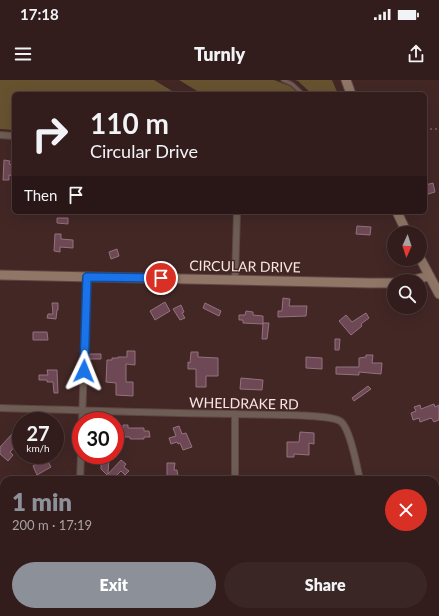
<!DOCTYPE html>
<html lang="en">
<head>
<meta charset="utf-8">
<style>
  body { margin:0; font-family:Lato,sans-serif; background:#3a2625; color:#f1f3f6; height:100vh; display:flex; flex-direction:column; font-size:15px; white-space:nowrap }
  * { box-sizing:border-box; margin:0 }
  p { font-size:13px; color:#a8a2a3 }
  .icon { flex:none; width:22px; height:22px; fill:none; stroke:currentColor; stroke-width:2; stroke-linecap:round; stroke-linejoin:round }
  .map { position:relative; flex:1; overflow:hidden }
  .details { position:absolute; left:0px; top:396px; width:439px; height:140px; display:flex; flex-direction:column; background:#321d1c; border-radius:12px 12px 0 0; box-shadow:0 4px 16px #0002,0 0 0 1px #4d3b3b }
  .details>* { flex:none }
  .hud { position:absolute; left:12px; top:12px; width:415px; height:122px; border-radius:6px; box-shadow:0 4px 16px #0002,0 0 0 1px #4d3b3b; background:#321d1c; color:#f1f3f6; overflow:hidden }
  .needle { width:26px; rotate:183deg }
  .tools { position:absolute; left:387px; top:146px; display:grid; gap:8px }
  .tools a { display:grid; place-items:center; width:40px; height:40px; border-radius:50%; background:#321d1c; box-shadow:0 4px 16px #0002,0 0 0 1px #4d3b3b; font-size:20px }
  .speed { position:absolute; left:12px; top:332px; display:flex; gap:8px; font-size:20px; font-weight:700; text-align:center }
  .speed>* { display:grid; place-content:center; width:52px; height:52px; border-radius:50%; background:#321d1c; box-shadow:0 4px 16px #0002,0 0 0 1px #4d3b3b; line-height:1 }
  .speed small { font-size:10px; font-weight:400 }
  .speed .limit { border:6px solid #d22; background:#fff; color:#111 }
  .pin { position:absolute; display:grid; place-items:center; width:34px; height:34px; color:#fff; margin:-17px; border:2px solid #fff; border-radius:50%; box-shadow:0 1px 4px #0007 }
  .me { position:absolute; width:44px; margin:-22px; rotate:2deg; stroke-linejoin:round; filter:drop-shadow(0 0 3px #0008) }
  .turn { display:flex; align-items:center; gap:14px; height:84px; padding:0 12px; font-size:18px }
  .turn .icon { width:52px; height:52px; stroke-width:2.5 }
  .turn b { display:block; font-size:28px; line-height:34px }
  .then { display:flex; align-items:center; height:38px; padding:0 12px; background:#0003; gap:8px; font-size:15px }
  .round { display:grid; place-items:center; flex:none; width:42px; height:42px; border-radius:21px; background:#3a2625 }
  .headline { display:flex; align-items:center; justify-content:space-between; height:68px; padding:0 12px }
  h1 { font-size:24px; font-weight:800; line-height:30px; color:#8c9099 }
  .button { display:flex; gap:8px; margin-top:auto; padding:8px 12px }
  .button a { flex:1; height:46px; border-radius:24px; background:#8c9099; color:#fff; font-size:16px; font-weight:800; line-height:46px; text-align:center }
  .button a+a { background:#3a2625; color:#f1f3f6 }
  .status { display:flex; justify-content:space-between; align-items:center; height:28px; padding:0 20px; background:#321d1c; direction:ltr }
  .status svg { height:11px; fill:currentColor }
  header { display:flex; justify-content:space-between; align-items:center; height:52px; padding:0 12px; background:#321d1c; font-size:18px; font-weight:800 }
  .map>svg:first-child { display:block }
</style>
</head>
<body>
<div class="status"><b>17:18</b><svg viewBox="0 0 49 12"><path d="M0 12V9h3v3zM5 12V6h3v6zM10 12V3h3v9zM15 12V0h3v12zM26 1h20v11H26zM47 4h2v5h-2z"/></svg></div>
<header><svg class="icon" aria-label="menu" viewBox="0 0 24 24"><path d="M4 6h16M4 12h16M4 18h16"/></svg>Turnly<svg class="icon" aria-label="share" viewBox="0 0 24 24"><path d="M12 15V3M7 8l5-5 5 5M5 13v7h14v-7"/></svg></header>
<div class="map">
<svg width="439" height="536" viewBox="0 0 439 536">
  <rect width="100%" height="100%" fill="#422725"/>
  <path fill="#675230" d="M0,0h154l23,14h-163v36l-14,-1z
    M179,0h95l16,6 9,8h-97z
    M295,0h37l6,14h-26l-14,-13z"/>
  <path fill="#6f4856" stroke="#92737e" d="M4,80l6,1 -1,3 5,1v11l-5,-1v5h-6z
    M433,103l2,9 -10,3v-10z
    M57,138h11v6l-11,-1z
    M357,146l14,1 -1,8 -14,-1z
    M55,154h6v5l12,1v8l-13,-1v5l-6,-1z
    M117,169l2,7 -8,3 -2,-7z
    M283,218l7,1 -1,7h18l-1,10 -28,1v-6h4z
    M165,222l5,9 -15,9 -5,-9z
    M52,223h6v7h-1l-1,9 -9,-1 1,-4h5z
    M205,223l16,8 -2,5 -16,-8z
    M181,225l3,7 -2,1 3,5 -5,2 -7,-11z
    M246,231l7,1v3l10,1v8l-20,-1v-3h-4v-5h6z
    M366,233l3,5 -8,6 1,2 -11,9 -12,-14 7,-6 6,7z
    M263,243h6l-2,16h-5z
    M33,252h14l1,8h-15z
    M335,259h5l-1,11h-4z
    M127,271h8v14l-9,-1v18h7v14l-17,-1v-12l-10,-1 1,-22h5v-2h6v-1h9z
    M191,272h7v5l20,1v18h-12v11h-10v-18h-8v-7l2,1z
    M89,274h12v5h-12z
    M366,275h7l-1,8h10l-1,11 -22,-2v3l-23,-1v-7h23v-9l7,-1z
    M306,277l16,1v11l-16,-1z
    M47,290h10l1,23h-4l-1,-11h-6v-2h-8v-5h9z
    M241,298l22,2 -1,10 -22,-1z
    M368,306l3,3 -17,12 -2,-3z
    M434,324l1,3 4,-2v15l-5,2 -2,-3 -1,-1 -11,4 -1,-4 -6,2 -2,-7 5,-2 -2,-4 6,-2 1,4z
    M123,345h5v3h16v3h5l1,6h-6v2h-14v-2h-10l-1,-9h4z
    M179,346l3,8 4,-1 6,14 -9,3 -3,-7 -2,1 -1,-2 -6,2 -2,-6 7,-2 -3,-8z
    M300,352l14,1v11l-5,-1v12l-15,-1v3h-7v-15h12z
    M13,353l8,7 -11,12 3,3 -5,6 -8,-7v-7z
    M46,378l5,9 -14,8 -4,-9z
    M101,378h8l-1,16 13,-14 5,4 -2,3 5,4 -4,4 -4,-4 -9,9 -11,-11z
    M167,383h8l-1,7h3l1,6h-11z"/>
  <g fill="none" stroke-linecap="round" stroke-linejoin="round">
    <g stroke="#5f4544" stroke-width="5">
      <path id="lane" d="M283,0l9,4 11,10"/>
    </g>
    <g stroke="#5f4544" stroke-width="8">
      <path id="street" d="M0,55l14,1
        M235,200l2,-68
        M0,328c78,2 156,5 234,6 18,1 94,-1 106,7 10,6 17,46 20,59
        M82,341l5,-144
        M80,400l1,-25
        M235,400v-66
        M395,532l1,4
        M78,536l1,-4
        M232,536v-4"/>
    </g>
    <g stroke="#5f4544" stroke-width="11">
      <path id="secondary" d="M346,0l5,14
        M397,132l10,21
        M420,178l19,36
        M0,195l370,8h24
        M409,201l20,-5"/>
    </g>
    <path stroke="#977f7e" stroke-width="1" stroke-dasharray="2 3" stroke-linecap="butt" d="M425,49h14"/>
    <use href="#lane" stroke="#6d5d54" stroke-width="3"/>
    <use href="#street" stroke="#6d5d54" stroke-width="6"/>
    <use href="#secondary" stroke="#8f7667" stroke-width="9"/>
  </g>
  <g fill="none" stroke-linecap="round" stroke-linejoin="round">
    <g stroke="#114b97" stroke-width="10">
      <path id="route" d="M84,291l3,-94 74,1"/>
    </g>
    <use href="#route" stroke="#1a73e8" stroke-width="7"/>
  </g>
  <g text-anchor="middle" dominant-baseline="central" stroke-width="3" stroke-linejoin="round" paint-order="stroke">
    <g font-size="14" fill="#f8e5e4" stroke="#422725">
      <text transform="translate(245 186) rotate(1)">CIRCULAR DRIVE</text>
      <text transform="translate(244 323) rotate(1)">WHELDRAKE RD</text>
    </g>
  </g>
</svg>
<div class="tools">
<a><svg class="needle" viewBox="-14 -14 28 28"><path d="M0-13l5 13h-10z" fill="#e53935"/><path d="M0 13l5-13h-10z" fill="#a8a2a3"/></svg></a>
<a><svg class="icon" aria-label="search" viewBox="0 0 24 24"><circle cx="10" cy="10" r="6"/><path d="M15 15l6 6"/></svg></a>
</div>
<div class="speed"><div>27<small>km/h</small></div><div class="limit">30</div></div>
<div class="pin" style="left:161px;top:198px;background:#d93025"><svg class="icon" aria-label="arrive" viewBox="0 0 24 24"><path d="M6 21V4h12l-3 4 3 4H6"/></svg></div>
<svg class="me" style="left:84px;top:291px" viewBox="-20 -20 40 40"><path d="M0-17L14 15 0 8-14 15z" fill="#1a73e8" stroke="#fff" stroke-width="4"/></svg>
<div class="hud">
<div class="turn"><svg class="icon" aria-label="right" viewBox="0 0 24 24"><path d="M7 20v-9h11M14 6l5 5-5 5"/></svg><div><b>110 m</b>Circular Drive</div></div>
<div class="then">Then<svg class="icon" aria-label="arrive" viewBox="0 0 24 24"><path d="M6 21V4h12l-3 4 3 4H6"/></svg></div>
</div>
<section class="details">
<div class="headline"><div><h1>1 min</h1><p>200 m · 17:19</p></div><a class="round" style="background:#d93025;color:#fff"><svg class="icon" aria-label="close" viewBox="0 0 24 24"><path d="M6 6l12 12M18 6L6 18"/></svg></a></div>
<div class="button"><a>Exit</a><a>Share</a></div>
</section>
</div>
</body>
</html>
